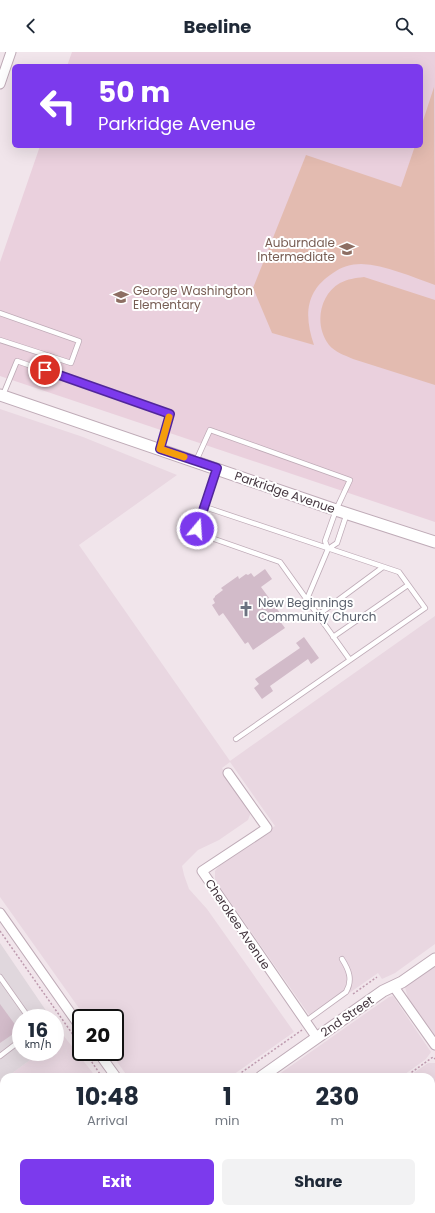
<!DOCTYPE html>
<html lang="en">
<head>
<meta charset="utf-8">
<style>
  body { margin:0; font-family:Poppins,sans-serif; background:#f2f2f3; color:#1f2937; height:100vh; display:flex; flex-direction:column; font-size:15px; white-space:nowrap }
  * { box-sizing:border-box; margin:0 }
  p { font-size:13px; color:#747a83 }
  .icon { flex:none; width:22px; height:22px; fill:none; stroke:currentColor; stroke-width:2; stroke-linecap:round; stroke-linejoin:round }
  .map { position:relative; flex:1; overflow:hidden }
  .details { position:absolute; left:0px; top:1021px; width:435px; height:140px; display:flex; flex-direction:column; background:#fff; border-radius:12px 12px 0 0; box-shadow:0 4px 16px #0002 }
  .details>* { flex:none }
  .top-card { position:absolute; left:12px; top:12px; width:411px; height:84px; border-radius:6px; box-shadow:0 4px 16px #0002; background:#7c3aed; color:#fff; overflow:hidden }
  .speed { position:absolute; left:12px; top:957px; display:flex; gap:8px; font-size:20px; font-weight:700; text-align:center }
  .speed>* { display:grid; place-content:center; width:52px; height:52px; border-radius:50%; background:#fff; box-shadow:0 4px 16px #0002; line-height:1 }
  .speed small { font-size:10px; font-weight:400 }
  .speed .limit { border:2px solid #111; border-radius:6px; background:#fff; color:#111 }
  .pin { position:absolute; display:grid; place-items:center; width:34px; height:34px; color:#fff; margin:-17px; border:2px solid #fff; border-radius:50%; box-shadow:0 1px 4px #0007 }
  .me { position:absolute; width:44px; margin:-22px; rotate:18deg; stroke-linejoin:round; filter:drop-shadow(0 0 3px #0008) }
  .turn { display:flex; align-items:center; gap:14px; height:84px; padding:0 20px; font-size:18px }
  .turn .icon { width:52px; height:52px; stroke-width:2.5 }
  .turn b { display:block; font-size:28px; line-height:34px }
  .eta { display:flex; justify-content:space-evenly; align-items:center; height:68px; text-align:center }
  .eta b { font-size:24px; font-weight:700; line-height:28px }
  .cta { display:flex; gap:8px; margin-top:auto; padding:8px 20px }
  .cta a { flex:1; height:46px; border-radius:6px; background:#7c3aed; color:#fff; font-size:16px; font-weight:700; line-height:46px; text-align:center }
  .cta a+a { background:#f2f2f3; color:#1f2937 }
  header { display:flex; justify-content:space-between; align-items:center; height:52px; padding:0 20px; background:#fff; font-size:18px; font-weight:700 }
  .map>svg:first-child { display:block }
</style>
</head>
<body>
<header><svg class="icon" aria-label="back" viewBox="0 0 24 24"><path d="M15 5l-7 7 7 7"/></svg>Beeline<svg class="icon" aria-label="search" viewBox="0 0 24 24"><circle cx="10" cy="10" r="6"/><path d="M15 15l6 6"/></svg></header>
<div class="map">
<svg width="435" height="1161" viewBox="0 0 435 1161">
  <rect width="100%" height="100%" fill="#f1e5eb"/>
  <path fill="#e9d7e1" d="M0,357l83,28 94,38 -98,70 151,216 205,-145v328l-40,29 -13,6 -4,-6 -66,46 -97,-139v-9l4,-5 56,-40 -45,-64 -8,6 20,26 9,18 -3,8 -29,20 -21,10 -16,16 2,9 5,14 18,20 87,123 -64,45h-102l-18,-25h5v-34h-29l-86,-121z
    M435,913v74l-26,-37 -4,-15z
    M393,944l38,56 -5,7 -25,18h-126l114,-80z
    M63,983l33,42h-89l34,-25h14v-11z
    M428,1011h7v82l-4,3v-71h-23z
    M4,1027v130h51l-6,4h-49v-131z
    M435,1113v48h-69l5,-4h60v-42z
    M93,1157h99l3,4h-107z
    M219,1157h123l-6,4h-114z"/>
  <path fill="#e0d7dd" d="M0,891l51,75h-30v34h20l-34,25h-3v2l-4,3z"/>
  <path fill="#ead0dd" d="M72,0h363v470l-435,-146v-114l40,-116h381v-80h-354z"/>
  <path fill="#e3bbb0" d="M434,35l1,198c-23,-8 -49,-20 -74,-21 -10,0 -20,3 -28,9 -28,18 -29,43 -19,72l-42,-12 -19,-45 53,-133 95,32 14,-41h6v-19z
    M364,225l71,23v85l-82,-26c-9,-4 -18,-7 -24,-14 -15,-19 -10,-50 11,-62 8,-4 15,-5 24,-6z"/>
  <path fill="#d2bbc9" d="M265,517l7,10 -11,8 22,30 -4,3 6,8 -32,22 -5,-8 -3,2 -22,-31 -4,3 -7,-11 3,-2 -2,-4 2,-2v-1l8,-6 -2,-2 17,-12 1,3 7,-5 2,1 3,-2 3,4z
    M304,585l15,21 -8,6 -3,-5 -38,27 3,5 -11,8 -8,-11 5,-4 -4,-5 45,-31 -4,-5z
    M0,952l19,26 -19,13z"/>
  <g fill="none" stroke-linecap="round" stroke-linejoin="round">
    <g stroke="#bfabb7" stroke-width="6">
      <path id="service" d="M0,261l79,28 -8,22 -71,-23
        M3,343l14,-34 153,53 -11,35
        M196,409l14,-31 140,50 -14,30 -11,31 3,8
        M205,455l11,-37
        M307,547l21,-50 9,-6 10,-30
        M318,563l65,-48
        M333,585l75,-52
        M236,687l189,-131 -26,-36 -194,-65 -8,22 3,5 80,28 70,98
        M0,925l29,41
        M306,969l40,-29c7,-12 3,-22 -4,-33
        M0,1004l21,-16"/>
    </g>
    <g stroke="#bfabb7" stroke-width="11">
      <path id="minor" d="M0,32l11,-32
        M228,721l39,55 -65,43 115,167
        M0,861l81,115
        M394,935l41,58
        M98,1000l18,25
        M431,1108l4,-3
        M206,1157l3,4
        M354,1161l6,-4"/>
    </g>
    <g stroke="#bfabb7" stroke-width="13">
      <path id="tertiary" d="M0,343l336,115 99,32
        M261,1025l122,-86 19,-9 33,-23
        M75,1161l6,-4"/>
    </g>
    <path stroke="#bd9aae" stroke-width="1.5" stroke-dasharray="2 2" stroke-linecap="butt" d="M0,879l81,115
      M353,942l24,-17
      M85,1000l17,25
      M235,1025l67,-47
      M405,1025l28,-20 2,2
      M57,1161l6,-4"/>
    <use href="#service" stroke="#fff" stroke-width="4.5"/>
    <use href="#minor" stroke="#fff" stroke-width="9"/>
    <use href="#tertiary" stroke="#fff" stroke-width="11"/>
  </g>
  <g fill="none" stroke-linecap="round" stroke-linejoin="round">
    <g stroke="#51269a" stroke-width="10">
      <path id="route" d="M45,318l125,44 -10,35 57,19 -20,61"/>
    </g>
    <use href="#route" stroke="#7c3aed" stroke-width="7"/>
    <path stroke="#f59e0b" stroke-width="7" d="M169,365l-9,32 24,8"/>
  </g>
  <defs>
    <g id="school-bare" transform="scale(1.2)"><path d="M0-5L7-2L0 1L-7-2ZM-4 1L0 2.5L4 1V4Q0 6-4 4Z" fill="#8d6e63" stroke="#fff" stroke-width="2.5" paint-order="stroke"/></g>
    <g id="church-bare" transform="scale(1.2)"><path d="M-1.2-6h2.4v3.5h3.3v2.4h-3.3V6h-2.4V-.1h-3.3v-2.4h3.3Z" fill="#6b7280" stroke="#fff" stroke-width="2.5" paint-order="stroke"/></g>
  </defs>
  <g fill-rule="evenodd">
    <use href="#school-bare" x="347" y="197"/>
    <use href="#school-bare" x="121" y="245"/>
    <use href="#church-bare" x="246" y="557"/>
  </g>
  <g text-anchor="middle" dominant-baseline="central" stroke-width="4" stroke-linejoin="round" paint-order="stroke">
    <g font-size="12" fill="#785e54" stroke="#fff" text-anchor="end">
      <text x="335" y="190">Auburndale<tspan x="335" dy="14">Intermediate</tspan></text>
      <text x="133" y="238" text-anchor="start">George Washington<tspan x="133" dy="14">Elementary</tspan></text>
    </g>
    <g font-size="12" fill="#43353e" stroke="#fff">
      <text transform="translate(285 440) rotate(19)">Parkridge Avenue</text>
      <text transform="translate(238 872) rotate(56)">Cherokee Avenue</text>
      <text transform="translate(347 964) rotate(-35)">2nd Street</text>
    </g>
    <g font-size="12" fill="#5b616d" stroke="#fff" text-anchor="start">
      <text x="258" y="550">New Beginnings<tspan x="258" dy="14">Community Church</tspan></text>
    </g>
  </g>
</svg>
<div class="speed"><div>16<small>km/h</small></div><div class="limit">20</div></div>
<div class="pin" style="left:45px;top:318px;background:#d93025"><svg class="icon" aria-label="arrive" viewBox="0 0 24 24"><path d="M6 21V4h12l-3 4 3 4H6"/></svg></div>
<svg class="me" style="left:197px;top:477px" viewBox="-20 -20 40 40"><circle r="17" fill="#7c3aed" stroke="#fff" stroke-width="3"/><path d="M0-11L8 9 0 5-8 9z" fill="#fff"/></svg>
<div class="top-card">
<div class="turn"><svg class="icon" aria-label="left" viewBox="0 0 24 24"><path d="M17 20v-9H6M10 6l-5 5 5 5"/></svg><div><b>50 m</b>Parkridge Avenue</div></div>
</div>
<section class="details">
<div class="eta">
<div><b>10:48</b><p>Arrival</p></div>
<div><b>1</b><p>min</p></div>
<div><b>230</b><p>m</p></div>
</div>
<div class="cta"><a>Exit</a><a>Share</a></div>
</section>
</div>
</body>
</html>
